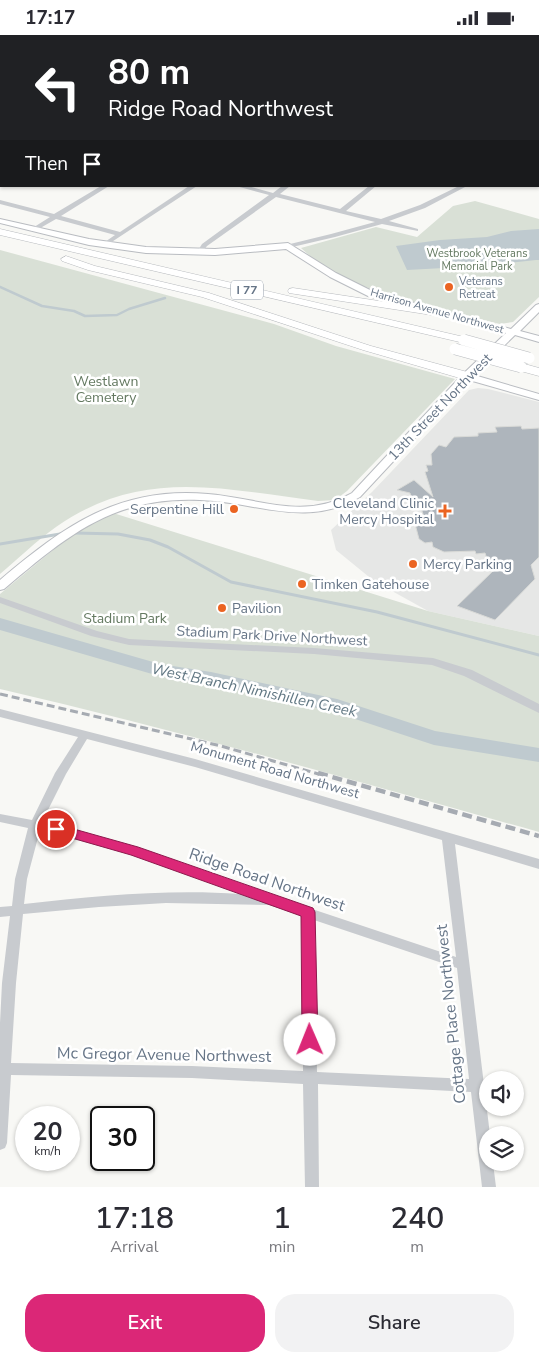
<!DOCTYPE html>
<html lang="en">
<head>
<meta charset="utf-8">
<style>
  body { margin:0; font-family:"Nunito Sans",sans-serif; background:#f2f2f3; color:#2b2b33; height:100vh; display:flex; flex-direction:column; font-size:19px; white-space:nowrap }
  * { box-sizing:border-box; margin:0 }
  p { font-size:16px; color:#7c7c81 }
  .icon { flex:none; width:28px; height:28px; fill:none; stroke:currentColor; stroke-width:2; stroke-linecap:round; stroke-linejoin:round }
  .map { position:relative; height:1152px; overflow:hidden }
  .details { display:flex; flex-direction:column; background:#fff; flex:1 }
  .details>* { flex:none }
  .guide { position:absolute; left:0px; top:0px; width:540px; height:152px; box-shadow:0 1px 4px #0004; background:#202124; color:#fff; overflow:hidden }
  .fabs { position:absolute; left:479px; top:1036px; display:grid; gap:10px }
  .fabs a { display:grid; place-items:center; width:45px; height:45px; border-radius:50%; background:#fff; box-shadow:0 1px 4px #0004; font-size:25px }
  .speed { position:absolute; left:15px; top:1071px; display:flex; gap:10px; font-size:25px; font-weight:700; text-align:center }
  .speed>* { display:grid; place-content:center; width:65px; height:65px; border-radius:50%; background:#fff; box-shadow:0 1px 4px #0004; line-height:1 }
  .speed small { font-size:12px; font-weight:400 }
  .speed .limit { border:2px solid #111; border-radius:8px; background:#fff; color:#111 }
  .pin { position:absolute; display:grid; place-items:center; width:42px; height:42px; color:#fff; margin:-21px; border:2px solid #fff; border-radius:50%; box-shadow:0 1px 5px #0007 }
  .me { position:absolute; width:55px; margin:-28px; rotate:359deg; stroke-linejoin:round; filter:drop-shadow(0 0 4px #0008) }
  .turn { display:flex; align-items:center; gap:18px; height:105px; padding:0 25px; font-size:22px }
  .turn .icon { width:65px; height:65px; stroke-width:2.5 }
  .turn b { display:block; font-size:35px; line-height:42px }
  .then { display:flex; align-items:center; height:48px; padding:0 25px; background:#0003; gap:10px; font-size:19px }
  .eta { display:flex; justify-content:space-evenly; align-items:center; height:85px; text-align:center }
  .eta b { font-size:30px; font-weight:600; line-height:35px }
  .action { display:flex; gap:10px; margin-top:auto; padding:10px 25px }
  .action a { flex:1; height:58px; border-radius:20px; background:#db2777; color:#fff; font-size:20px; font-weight:600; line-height:58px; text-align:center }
  .action a+a { background:#f2f2f3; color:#2b2b33 }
  .status { display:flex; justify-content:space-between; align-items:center; height:35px; padding:0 25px; background:#fff; direction:ltr }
  .status svg { height:14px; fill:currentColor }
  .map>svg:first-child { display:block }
</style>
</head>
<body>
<div class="status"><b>17:17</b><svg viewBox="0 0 49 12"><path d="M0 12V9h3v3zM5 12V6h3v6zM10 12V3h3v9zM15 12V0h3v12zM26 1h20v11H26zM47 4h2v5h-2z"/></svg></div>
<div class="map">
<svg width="539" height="1152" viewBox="0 0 539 1152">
  <rect width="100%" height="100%" fill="#f8f8f5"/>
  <path fill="#e6e7e6" d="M478,353l10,1 51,13v234l-111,-25 -54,-30 -38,-31 -5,-20 41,-38 97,-102z"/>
  <path fill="#d9e0d6" d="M475,166l64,18v78l-26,25 -13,2c-63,-16 -151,-30 -199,-76l75,-21 41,10 36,-31z
    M0,215l274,74 62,22 119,33 -108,112 -12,9 -17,1c-97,-12 -176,-34 -262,26 -20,14 -38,32 -56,47z
    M113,478l315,98 111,25v196c-179,-50 -358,-101 -539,-143v-95l83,-69z"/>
  <path fill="#bfcacf" d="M539,194v31h-3l-55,6 -74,4 -11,-24 44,-6 47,-3 24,-6z"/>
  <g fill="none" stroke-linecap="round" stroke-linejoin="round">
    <path stroke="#bfcacf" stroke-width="2.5" d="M0,252l42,19 32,5 11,5 32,-1 12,-6 36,-11"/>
    <path stroke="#bfcacf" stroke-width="3" d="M75,498l43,1 32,6 18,7 63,35 146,30 162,43
      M0,509l66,-11"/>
    <path fill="#bfcacf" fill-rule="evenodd" d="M0,583l160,46 51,8 126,27 98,32 104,17v14l-105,-17 -100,-33 -123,-28 -52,-8 -159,-46z"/>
  </g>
  <path fill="#aeb5bc" stroke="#d9dad7" d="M521,391l1,3 17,-1v129l-8,8 4,14 -40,41 -38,-14 37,-36 -4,-2 -5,-15 -9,1 -1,-3 -31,1 -11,-5 -1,-5 -7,1 -6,-4 -5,-19h11l-5,-15 -8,-5 -2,-7 -13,-3 17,-10 19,17 -8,-25 3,-1 -2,-6h6l-1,-11 8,-9 7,2 8,-10 24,-1v-3l19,-1 -2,-5z"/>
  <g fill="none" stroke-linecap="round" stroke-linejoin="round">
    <g stroke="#b9bcc1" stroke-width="2">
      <path id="major" d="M446,0h12l1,1h-12z
        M0,184l89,20 57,8 69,2 73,-6 48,30 38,19 137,37 25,-24 3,-1v8l-19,19 19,5v6l-24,-7 -41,40 65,19v6l-70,-20 -109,117c-54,32 -103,5 -160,3 -87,-4 -133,36 -196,89l-4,1v-10c64,-54 119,-94 208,-86 51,4 95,27 144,-1l111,-119 43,-41 -138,-37 -38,-19 -44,-28 -71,6 -69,-2 -57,-8 -89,-22z"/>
    </g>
    <g stroke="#b8bbbf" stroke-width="1">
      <path id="highway" d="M0,194l464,108 6,3 -6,3 -464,-108z
        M66,221l29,10 114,27 162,53 100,27 2,3 -2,3h-8l-100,-29 -161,-53 -114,-27 -26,-9 -1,-2z
        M293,253l152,23 6,3 -6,3 -156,-24 -1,-2 1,-2z
        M521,328l18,5v8l-22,-6 -2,-3z"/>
    </g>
    <path fill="#c8cbcf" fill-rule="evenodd" d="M0,0h5l-5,3z
      M186,0h11l1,1h-10z
      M1,33v4l-1,1v-4z
      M0,43h1v4h-1z
      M1,53v4l-1,1v-4z
      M0,91h1v4h-1z
      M101,151h8l-48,30 59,16 69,-46h8l-93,61 -2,-1v-2l13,-9 -59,-16 -21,12h-4v-2l19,-12 -50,-13v-4l54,14z
      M236,151h12l25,7 9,-7h8l-10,8 60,15 29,-23h7l-30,25 35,8 39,-14 39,-19h8l-42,22 -36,13 29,8v2l-36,-7 -47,13 -47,11 -2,-1v-2l45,-11 44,-12 -99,-25 -69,49 -5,7h-4l-1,-1 5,-8 67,-49z
      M0,562l97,34 32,8 185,9 119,10 39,12 67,34v9l-75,-37 -32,-11 -118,-11 -185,-9 -38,-9 -91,-33z
      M0,674l195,50 344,100v10l-84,-25 35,291h-2v28h5l3,24h-14l-11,-95 -153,-8 1,103h-14l-2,-103 -111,-6 -181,-3 -4,68 -2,5 -5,2v-127l2,-40 8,-67 -10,1v-10l12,-1 3,-27 13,-51 -28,-6v-8l32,6 23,-47 23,-36 -78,-20zM87,704l108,28 247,73 14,117 -174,-58 -144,-51 -96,-26 24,-48zM40,795l92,25 108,39c-72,-5 -144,2 -216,10l3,-25zM166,868l103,2 33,11 1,155 -111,-5 -181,-3 5,-80 7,-69 76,-7zM314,885l143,48 12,111 -152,-7z"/>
    <use href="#major" fill="#fff" fill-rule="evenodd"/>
    <use href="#highway" fill="#fff" fill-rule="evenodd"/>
    <path stroke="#a6abb2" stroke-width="3" stroke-dasharray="8 4" stroke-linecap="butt" d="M0,659l221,52 101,29"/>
    <path stroke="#a6abb2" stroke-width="4.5" stroke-dasharray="10 5" stroke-linecap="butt" d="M318,738l221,63"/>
    <g stroke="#b8bbbf" stroke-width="12" stroke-linecap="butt">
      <path id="highway-bridge" d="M464,305l65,18
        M455,314l66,18"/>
    </g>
    <use href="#highway-bridge" stroke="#fff" stroke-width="11"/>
  </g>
  <path fill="#db2777" stroke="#8e194d" d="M56,789l82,23 175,61 2,4 3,128 -3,5 -5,2 -6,-2 -2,-5 -1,-124 -170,-61 -80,-23 -2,-3 2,-4z"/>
  <g fill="#eb6422" stroke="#fff" stroke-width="2">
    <circle cx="449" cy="252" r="5"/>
    <circle cx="234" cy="474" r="5"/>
    <path d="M442.5 468.5h5v5h5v5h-5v5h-5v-5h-5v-5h5z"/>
    <circle cx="413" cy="529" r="5"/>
    <circle cx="302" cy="549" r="5"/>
    <circle cx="222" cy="573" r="5"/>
  </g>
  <g text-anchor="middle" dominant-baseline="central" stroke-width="5" stroke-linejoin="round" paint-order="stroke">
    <g font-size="11" fill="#647961" stroke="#fff">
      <text x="477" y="218">Westbrook Veterans<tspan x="477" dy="13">Memorial Park</tspan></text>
    </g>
    <g font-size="11" fill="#667587" stroke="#fff" text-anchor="start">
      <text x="459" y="246">Veterans<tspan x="459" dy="13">Retreat</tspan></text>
    </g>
    <g font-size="11" fill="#667587" stroke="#fff">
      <text transform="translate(437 276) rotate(16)">Harrison Avenue Northwest</text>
    </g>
    <rect fill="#fff" stroke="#949eab" stroke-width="1" x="231" y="245.5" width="32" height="19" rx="4"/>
    <g font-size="12" font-weight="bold" fill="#667587">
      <text x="247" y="255">I 77</text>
    </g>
    <g font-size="14" fill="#647961" stroke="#fff">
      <text x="106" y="346">Westlawn<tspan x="106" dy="16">Cemetery</tspan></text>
      <text x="125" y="583">Stadium Park</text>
    </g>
    <g font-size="14" fill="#667587" stroke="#fff">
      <text transform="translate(440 372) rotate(-46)">13th Street Northwest</text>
      <text transform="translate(272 601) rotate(3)">Stadium Park Drive Northwest</text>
      <text transform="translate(275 735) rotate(16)">Monument Road Northwest</text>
    </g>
    <g font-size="14" fill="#667587" stroke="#fff" text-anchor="start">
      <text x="434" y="468" text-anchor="end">Cleveland Clinic<tspan x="434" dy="16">Mercy Hospital</tspan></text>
      <text x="224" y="474" text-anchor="end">Serpentine Hill</text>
      <text x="423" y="529">Mercy Parking</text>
      <text x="312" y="549">Timken Gatehouse</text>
      <text x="232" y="573">Pavilion</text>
    </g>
    <g font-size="15" font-style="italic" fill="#617783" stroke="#fff">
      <text transform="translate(254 655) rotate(12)">West Branch Nimishillen Creek</text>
    </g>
    <g font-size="16" fill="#667587" stroke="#fff">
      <text transform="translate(267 845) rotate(19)">Ridge Road Northwest</text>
      <text transform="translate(451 979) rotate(-96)">Cottage Place Northwest</text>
      <text transform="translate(164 1020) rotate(1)">Mc Gregor Avenue Northwest</text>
    </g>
  </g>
</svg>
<div class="fabs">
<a><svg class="icon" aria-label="sound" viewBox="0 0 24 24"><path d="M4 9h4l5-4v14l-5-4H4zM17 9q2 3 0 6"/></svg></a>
<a><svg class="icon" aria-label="layers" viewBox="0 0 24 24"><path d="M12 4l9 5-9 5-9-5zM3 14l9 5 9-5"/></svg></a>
</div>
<div class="speed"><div>20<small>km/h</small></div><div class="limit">30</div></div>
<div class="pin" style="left:56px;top:794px;background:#d93025"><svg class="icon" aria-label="arrive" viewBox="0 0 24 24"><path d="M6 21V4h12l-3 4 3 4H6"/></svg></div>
<svg class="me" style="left:310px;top:1005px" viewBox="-20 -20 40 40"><circle r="19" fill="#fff"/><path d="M0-13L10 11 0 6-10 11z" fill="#db2777"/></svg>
<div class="guide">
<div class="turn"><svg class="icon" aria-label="left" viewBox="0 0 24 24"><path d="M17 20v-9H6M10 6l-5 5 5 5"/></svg><div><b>80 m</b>Ridge Road Northwest</div></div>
<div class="then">Then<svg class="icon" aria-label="arrive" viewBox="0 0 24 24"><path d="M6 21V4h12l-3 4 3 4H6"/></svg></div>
</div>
</div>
<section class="details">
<div class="eta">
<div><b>17:18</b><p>Arrival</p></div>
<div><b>1</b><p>min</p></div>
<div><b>240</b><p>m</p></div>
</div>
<div class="action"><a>Exit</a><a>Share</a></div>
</section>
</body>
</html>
